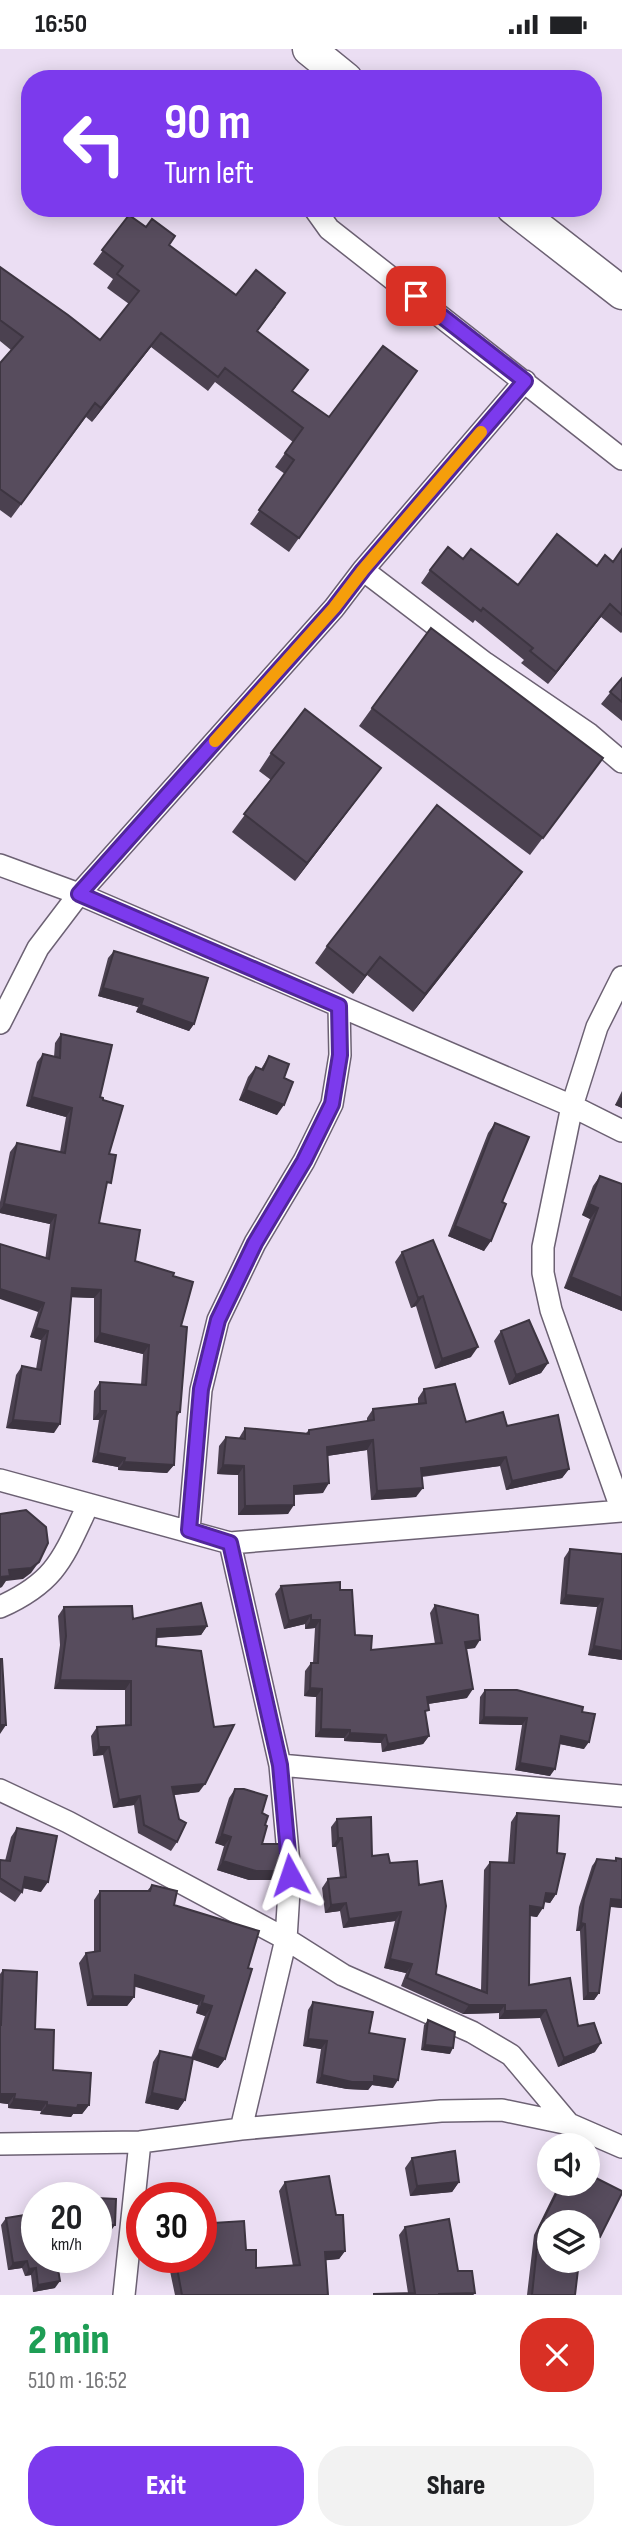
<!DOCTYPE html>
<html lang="en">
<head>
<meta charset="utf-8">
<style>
  body { margin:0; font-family:"Sofia Sans Condensed",sans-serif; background:#f2f2f2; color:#202124; height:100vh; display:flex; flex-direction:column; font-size:26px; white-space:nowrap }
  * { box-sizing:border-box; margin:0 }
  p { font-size:23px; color:#757577 }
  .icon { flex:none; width:38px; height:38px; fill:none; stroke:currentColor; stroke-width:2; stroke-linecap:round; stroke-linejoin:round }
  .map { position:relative; height:2246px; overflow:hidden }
  .details { display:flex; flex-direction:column; background:#fff; flex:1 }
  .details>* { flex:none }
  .hud { position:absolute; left:21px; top:21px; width:581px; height:147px; border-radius:28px; box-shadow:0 4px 18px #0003; background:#7c3aed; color:#fff; overflow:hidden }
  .tools { position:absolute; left:537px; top:2084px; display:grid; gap:14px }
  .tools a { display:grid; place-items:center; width:63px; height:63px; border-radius:50%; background:#fff; box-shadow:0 4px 18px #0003; font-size:35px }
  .speed { position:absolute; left:21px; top:2133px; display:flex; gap:14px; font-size:35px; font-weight:700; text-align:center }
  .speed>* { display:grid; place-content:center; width:91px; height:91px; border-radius:50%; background:#fff; box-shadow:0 4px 18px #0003; line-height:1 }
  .speed small { font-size:18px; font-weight:400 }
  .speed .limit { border:10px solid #d22; background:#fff; color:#111 }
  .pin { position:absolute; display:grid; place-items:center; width:60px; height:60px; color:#fff; margin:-30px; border-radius:14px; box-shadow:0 4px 10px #0006 }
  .me { position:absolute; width:77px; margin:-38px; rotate:355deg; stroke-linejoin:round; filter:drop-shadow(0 0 5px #0008) }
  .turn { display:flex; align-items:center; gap:24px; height:147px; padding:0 28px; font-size:32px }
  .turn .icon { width:91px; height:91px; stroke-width:2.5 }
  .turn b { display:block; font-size:49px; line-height:60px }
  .round { display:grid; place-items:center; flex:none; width:74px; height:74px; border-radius:28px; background:#f2f2f2 }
  .summary { display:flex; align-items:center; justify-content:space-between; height:119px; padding:0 28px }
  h1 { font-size:42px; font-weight:800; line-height:52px; color:#1e9e55 }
  .button { display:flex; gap:14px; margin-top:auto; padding:14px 28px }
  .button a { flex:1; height:80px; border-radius:28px; background:#7c3aed; color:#fff; font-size:28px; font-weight:800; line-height:80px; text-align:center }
  .button a+a { background:#f2f2f2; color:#202124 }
  .status { display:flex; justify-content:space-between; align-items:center; height:49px; padding:0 35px; background:#fff; direction:ltr }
  .status svg { height:19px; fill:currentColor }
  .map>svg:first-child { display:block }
</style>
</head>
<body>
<div class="status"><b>16:50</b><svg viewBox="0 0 49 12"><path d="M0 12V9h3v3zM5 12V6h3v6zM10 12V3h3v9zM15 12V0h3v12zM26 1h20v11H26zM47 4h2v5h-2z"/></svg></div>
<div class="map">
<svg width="622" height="2246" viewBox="0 0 622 2246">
  <rect width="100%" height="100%" fill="#ebdef3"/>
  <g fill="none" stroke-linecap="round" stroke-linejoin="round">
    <g stroke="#6c6173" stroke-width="24">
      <path id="street" d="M314,159l15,21 293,230
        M363,521l122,93 104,71 33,28
        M0,816l79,29 493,212 50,25
        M0,974l38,-75 41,-54 255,-286 29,-38 162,-189
        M0,1431l230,63 392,-32
        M622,1462l-71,-201 -8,-37v-26l29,-141 25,-79 25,-50
        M189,1481l12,-140 17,-70 37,-77 49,-82 28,-57 8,-49 -1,-49
        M230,1494l50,222 10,110 -4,64 -45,190
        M0,1558c56,-25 63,-49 88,-102
        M280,1716l342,31
        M0,1741l68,32 218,117 57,36 129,57 39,23 58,69
        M0,2095l140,-2 101,-13 200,-18 61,-1 67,14 53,23
        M124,2246l16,-153"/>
    </g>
    <g stroke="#6c6173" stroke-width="35">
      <path id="primary" d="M309,0l37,30
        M513,159l109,85"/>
    </g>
    <use href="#street" stroke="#fff" stroke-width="21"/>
    <use href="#primary" stroke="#fff" stroke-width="32"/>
  </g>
  <path fill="#4b4150" d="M129,166l107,80 40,12 -19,24 36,60 36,26 88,-46 -128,181 -39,-28 35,-50 -10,-7 18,-25 -78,-60 -7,9 -57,-44 -59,75 -6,-5 -75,101 -11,-8v-147l11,-13 -11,-9v-74l100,73 29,-36 -22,-16 6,-9 -20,-15z
    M622,500v83l-1,1 -20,-16 -53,67 -27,-21 3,-3 -49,-40 -2,3 -52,-40 9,-13 33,-11 55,26 95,-23z
    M622,629v43l-21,-17z
    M372,659l218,67 -60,80 -171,-129z
    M271,704l97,32 -73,96 -63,-49 39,-52 -12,-9z
    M522,823l-13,18 -96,122 -46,-37 -14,19 -38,-31 12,-17z
    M114,902l80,73 -5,7 -53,-19 2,-5 -40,-11 10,-38z
    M61,985l42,66 6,54 -4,37 -6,32 36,38 38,15 8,50 -1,86 -3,5 -3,48 -7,8 -49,-3v-3l-26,-5 7,-42h-6l1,-29 6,-9 41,3 2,-31 -49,-12v-44l-23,-1 -17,136 -48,-5 10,-53 6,-9 14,3 5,-29 -11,-3 8,-25 12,-88 -50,-11v-11l10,-50 7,-9 43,9 6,-35 -40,-11 11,-44 6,-8 11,3 1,-14z
    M269,1007l15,22 -7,37 -38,-15 9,-23 8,-10 5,2z
    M622,1042v17l-7,-3z
    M495,1074l7,79 -18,49 -36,-15 40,-103z
    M600,1127l22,135 -58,-23 26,-69 -8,-4 11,-29z
    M402,1203l69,105 -36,12 -19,-63 -5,2 -16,-46z
    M501,1282l47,32 -7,10 -32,12 -15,-44z
    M424,1340l42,33 41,4 62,43 -7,9 -56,12 -6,-24 -78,11 -6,20 -45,3 -4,-50 -40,6 -4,37 -29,2 -6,19 -50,1v-40l-21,-1 2,-28 7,-9 13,1 6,-10 61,5 3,-3 58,-9v-3l6,-9 45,-5v-6z
    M570,1500l52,5v106l-34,-5 9,-48 -37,-3 4,-46z
    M281,1537l59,4 15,45 16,15 64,-6 -5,-31 5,-8 40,43 -9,1 1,49 -39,6 -3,11 4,21 -6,8 -41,8 -1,-9 -37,-2v-3l-29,-1 1,-40 -12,-1 1,-25 6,-8h2l2,-35 -10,1v-5l-21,5 -9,-35z
    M64,1558l69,12 74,7 -6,9 -45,3v8l43,146 -25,3 3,47 -6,9 -33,-18 -4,-28 -21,3 -10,-53 -10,1 -2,-20 6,-9 28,-2v-35l-71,-1 6,-44 -2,-29z
    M485,1641l97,22 2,37 -25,-5 -9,32 -35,-6 7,-45 -43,-1 1,-27z
    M235,1740l27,24 3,12 -3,19 14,36h-27l-32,-10 7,-24 -9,-3 14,-45z
    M517,1764l39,81 -6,9 -6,-1 -7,15 -7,-1 -1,69 49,41 17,26 -37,15 -18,-49 -41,1v-6l-36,1 -62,-28 5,-13 -22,-5 11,-47 -52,7 -3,-17 -15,2 -3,-25 6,-9 12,-1 -4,-31h-4l-1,-20 6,-8 35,37 18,7 29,22 17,89 45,16 3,-120 6,-8 18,1 3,-41z
    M17,1779l24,64 -18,-4 -1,4 -7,10 -15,-10v-32l5,1 6,-24z
    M616,1809l6,50 -12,-1 -11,86 -5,7h-11l-3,-69h-4l3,-24 13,-41 5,-7 17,2z
    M152,1836l96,83 -23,91 -7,9 -25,-9 -8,41 -7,10 -33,-7 8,-41 7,-11 31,7 14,-42 -9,-3 2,-8 -63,-19 -1,11 -7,9h-40l-8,-43 7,-10 8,-1v-52l6,-9h47z
    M3,1921l32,59 18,41 36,35 -7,9h-9l-2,3 -31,-3 1,-3 -33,-3v-4l-8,-1v-129z
    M313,1953l56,31 24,55 -21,-3 -4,5 -21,-1 -31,-6 5,-34 -18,-3 5,-36z
    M428,1971l22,34 -29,-4 3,-25z
    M412,2109l47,24 -7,10 -42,4 -5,-28z
    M285,2133l51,33 9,36 -6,8 -13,1 2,35h-153l-8,-38h34l1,-40 11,6 33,27 10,18 37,-2 -14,-75z
    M559,2135h29l12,53 -5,7 -7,-3v-18h-38l25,72h-48l7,-60z
    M37,2157v51l18,31 -22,4 -2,-17 -6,1 -3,-8 -14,2 -7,-45 5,-7 28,-5v-3z
    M405,2178l53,44 17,22 -2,2h-99v-1l34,-1 -9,-58z"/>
  <path fill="#3d3541" d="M161,284l-10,14 -59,75 9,-14z
    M610,555l-9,13 -53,67 8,-12z
    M381,719l-13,17 -73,96 12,-18z
    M522,823l-13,18 -96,122 12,-18z
    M380,908l-13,18 -14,19 12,-18z
    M103,939l40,11 -5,8 -40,-11z
    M141,956l53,19 -5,7 -53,-19z
    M246,1041l38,15 -7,10 -38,-15z
    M622,1047v12l-7,-3z
    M32,1048l40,11 -6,9 -40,-11z
    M4,1155l52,11 -6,9 -50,-11v-3z
    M589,1155l9,4 -8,11 -8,-4z
    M455,1177l36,15 -7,10 -36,-15z
    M571,1228l51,21v13l-58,-23z
    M72,1239l29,2 -7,8 -28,-1z
    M0,1240l44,14 -6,9 -38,-13z
    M423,1247l-7,10 -5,2 7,-10z
    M36,1279l12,3 -7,9 -11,-3z
    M100,1284l49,12 -6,9 -49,-12z
    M478,1298l-7,10 -36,12 7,-10z
    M548,1314l-7,10 -32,12 7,-10z
    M100,1362h6l-7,9h-6z
    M13,1371l47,4 -6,9 -48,-5z
    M373,1391l-6,10 -47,7 7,-10z
    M98,1404l27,5 -7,9 -26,-5z
    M506,1408l-6,9 -85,11 6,-9z
    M124,1413l50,3 -7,8 -49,-3z
    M223,1416l21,1 -6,9 -21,-1z
    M569,1420l-7,9 -56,12 6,-9z
    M329,1434l-6,10 -36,2 7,-9z
    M423,1439l-7,9 -45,3 6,-9z
    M294,1456l-6,9 -50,1 7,-9z
    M39,1513l-8,11 -8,6 -17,2 -4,6 -2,1v-11l9,-7z
    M566,1546l37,4 -6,8 -37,-3z
    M311,1566l-6,9 -21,5 5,-8z
    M311,1571h9l-5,8 -10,1z
    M207,1577l-6,9 -50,3 6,-9z
    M480,1591l-5,8 -16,2 6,-8z
    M594,1597l28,5v9l-34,-5z
    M60,1631l71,1 -6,9 -71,-1z
    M310,1639l12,1 -6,8 -12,-1z
    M473,1640l-6,9 -46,7 6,-8z
    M484,1668l43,1 -5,7 -43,-1z
    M0,1676h6l-6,9z
    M321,1680l29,1 -6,8 -29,-1z
    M350,1684l36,2 -5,8 -37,-2z
    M429,1687l-6,8 -41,8 6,-8z
    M561,1687l28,6 -5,7 -28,-6z
    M99,1698h10l-6,8 -10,1z
    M520,1714l35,6 -5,7 -35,-6z
    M205,1735l-6,8 -33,4 6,-9z
    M140,1747l-6,9 -21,3 6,-8z
    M222,1785l9,3 -7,9 -9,-3z
    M338,1789h4l-6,9h-4z
    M223,1812l60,10 -7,9h-27l-32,-10z
    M25,1828l23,5 -7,10 -23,-5z
    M546,1844l10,1 -6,9 -10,-2z
    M611,1850l11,1v8l-16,-2z
    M346,1854l-6,8 -15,2 6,-8z
    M530,1857l13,2 -6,9 -13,-2z
    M401,1863l-6,9 -52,7 6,-9z
    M581,1874l4,1 -5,7h-4z
    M390,1910l22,5 -6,9 -22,-5z
    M135,1926l69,21 -6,9 -69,-20z
    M588,1944h11l-5,7h-11z
    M93,1947l41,1 -7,9h-40z
    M202,1954l10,3 -7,10 -9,-3z
    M469,1956h36l-6,8 -36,1z
    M546,1961l-6,8 -41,1 6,-8z
    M308,1990l19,2 -6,8 -18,-3z
    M601,1994l-6,9 -37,15 6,-9z
    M425,1996l28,3 -3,6 -29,-4z
    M197,2000l28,10 -7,9 -27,-9z
    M322,2026l52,1 24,4 -5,8 -21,-3 -4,5 -21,-1 -31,-6z
    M152,2044l33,7 -7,10 -33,-7z
    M0,2045h15l-7,10 -8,-1z
    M14,2050l33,3 -6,9 -33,-3z
    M47,2056h42l-7,9h-9l-2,3 -31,-3z
    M459,2133l-7,10 -42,4 7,-10z
    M108,2176h7l-5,7h-7z
    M96,2189l12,1 -5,7h-7z
    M345,2202l-6,8 -20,2 6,-9z
    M27,2212l-5,7 -14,2 5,-7z
    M36,2219l-5,7 -6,1 4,-7z
    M60,2232l-5,7 -22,4 5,-7z
    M475,2244l-2,2h-35l1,-1z"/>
  <path fill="#574c5d" stroke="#3d3541" stroke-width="2" d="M129,166l17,12 6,-8 23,17 -6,9 67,50 20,-25 29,23 -28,38 51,39 -16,21 37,26 54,-71 34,25 -118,167 -40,-28 35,-50 -9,-7 18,-25 -78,-60 -7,9 -57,-44 -60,75 -6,-5 -74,101 -21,-15v-126l23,-26 -23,-17v-53l68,48 32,25 39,-49 -22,-17 6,-8 -21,-16z
    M557,485l40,32 8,-11 8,7 9,-13v66l-12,-11 -54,68 -26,-21 3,-3 -50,-40 -2,3 -51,-41 18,-23 15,12 8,-10 47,36z
    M431,579l172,130 -60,80 -171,-130z
    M622,629v24l-12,-10z
    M305,660l76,59 -74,95 -63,-49 40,-51 -13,-10z
    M437,756l85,67 -97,122 -45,-37 -15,19 -38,-30z
    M114,902l94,27 -14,46 -53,-19 2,-6 -40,-11z
    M61,985l51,11 -12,52 3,1v2l20,6 -14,48 7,1 -5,28 -4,-1 -8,41 41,7 -5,31 39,12 -1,3 20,6 -12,44 6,1 -7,85h-3l-3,53 -50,-3 1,-4 -27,-5 8,-42h-6v-29l46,3 3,-40 -49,-12 1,-43 -29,-2 -12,136 -47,-4 9,-54 19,4 7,-39 -12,-3 8,-25 -44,-14v-45l49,15 7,-44 -52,-11 13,-61 48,10 7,-45 -40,-11 11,-43 17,4z
    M269,1007l20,8 -5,14 9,4 -9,23 -38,-15 10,-23 7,3z
    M495,1074l34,14 -27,65 4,2 -15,37 -36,-15z
    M600,1127l22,8v114l-51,-21 27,-69 -9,-4z
    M433,1191l45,107 -36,12 -19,-63 -5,2 -16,-46z
    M529,1271l19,43 -32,12 -15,-44z
    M455,1335l11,38 37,-10 4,14 51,-11 11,54 -57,12 -6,-24 -85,11 2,20 -46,3 -4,-51 -46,7 2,36 -35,3v19l-49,1 -1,-40 -21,-1 3,-28 19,2v-11l64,6v-4l65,-10 -1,-11 53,-6 -2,-14z
    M26,1461l20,17 2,16 -9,19 -8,6 -22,2 1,6 -10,1v-63z
    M570,1500l52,5v97l-28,-5 9,-47 -37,-4z
    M340,1533v8h12l3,45 17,1 -1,14 71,-7 -7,-38 43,10 2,25 -15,2 8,47 -46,8 2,13 -4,1 4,25 -41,8 -2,-9 -36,-2v-3l-29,-1 1,-40 -12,-1 1,-25h7l2,-43h-9v-5l-22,6 -8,-35z
    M201,1554l6,23 -50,3 -1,17 45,5 13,76 20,-2 -29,59 -33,3 7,32 7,4 -9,19 -33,-17 -4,-29 -21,4 -10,-53h-10l-2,-20 34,-2v-44l-71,-1 6,-44 -2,-29 68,-1 1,13z
    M0,1610h2l4,66h-6z
    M485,1641h32l66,17 -1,5 13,2 -6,28 -28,-6 -6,33 -35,-6 7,-45 -43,-1z
    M235,1740h9l23,7 -5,17 6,3 -3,9 2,1 -5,18h19l2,27h-27l-33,-10 8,-24 -9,-3z
    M517,1764l42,3 -2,37 8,1 -9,40 -10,-1 -3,15 -13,-2 -1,79 41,-7 8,48 16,-3 7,20 -37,15 -18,-48 -41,1v-6h-36l-62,-27 5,-14 -22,-5 11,-47 -52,7 -3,-16 -15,2 -3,-26 18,-2 -4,-39h-4l-1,-19 34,-2 1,39 16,-2 2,9 27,-2 2,24 23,-4 4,25 -10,68 51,19 3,-131 24,1z
    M17,1779l40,8 -9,46 -23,-5 -3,15 -22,-14v-18l10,1z
    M616,1809l6,1v41l-11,-1 -12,94h-11l-3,-69 -4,-1 3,-24 13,-40 19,2z
    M152,1836l25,6 -3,14 85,26 -11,37 4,1 -27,90 -28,-10 15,-43 -10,-3 2,-7 -69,-21 -1,22 -41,-1 -7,-43 14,-2v-60h50z
    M3,1921l34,2 -2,57 19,1 -1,40 38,3 -2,32h-11l-1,3 -30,-3v-3l-33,-3 1,-5h-15v-69h1z
    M313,1953l60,10 -4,21 36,6 -7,41 -24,-4v6h-22l-30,-7 5,-34 -19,-2z
    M428,1971l27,12 -2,16 -28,-3z
    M160,2002l33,7 -8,42 -33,-7z
    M455,2102l4,31 -42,4 -5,-28z
    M588,2125l34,17v2l-22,44 -11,-5 -1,2v-11h-38v38h29l-4,34h-43l7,-67 22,-44h27z
    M329,2127l7,39h7l2,36 -20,1 3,43h-146l-7,-38h26v-45l1,5 10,-1 1,7 31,-2 2,29h10v18l44,-3 -15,-83z
    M96,2149l20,1 -1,26h-7v14l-12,-1z
    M37,2164v44h19l4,24 -22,4 -2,-17 -7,1 -2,-8 -14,2 -7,-45z
    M449,2170l9,52h14l3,22 -36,1v1h-65v-1l41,-1 -10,-66z"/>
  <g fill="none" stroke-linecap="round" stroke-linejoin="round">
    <g stroke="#51269a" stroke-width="18">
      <path id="route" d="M290,1826l-10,-110 -50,-222 -41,-13 12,-141 17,-69 37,-77 49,-82 28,-57 8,-49 -1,-49 -260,-112 255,-286 29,-38 162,-189 -109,-85"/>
    </g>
    <use href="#route" stroke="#7c3aed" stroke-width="12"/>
    <path stroke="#f59e0b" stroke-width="12" d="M215,692l119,-133 29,-38 118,-138"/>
  </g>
</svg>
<div class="tools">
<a><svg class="icon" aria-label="sound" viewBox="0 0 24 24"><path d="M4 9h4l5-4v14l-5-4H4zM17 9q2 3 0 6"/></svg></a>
<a><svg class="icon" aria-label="layers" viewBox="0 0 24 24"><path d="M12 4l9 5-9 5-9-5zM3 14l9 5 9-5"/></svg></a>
</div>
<div class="speed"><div>20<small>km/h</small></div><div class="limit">30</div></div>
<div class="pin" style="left:416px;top:247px;background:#d93025"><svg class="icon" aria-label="arrive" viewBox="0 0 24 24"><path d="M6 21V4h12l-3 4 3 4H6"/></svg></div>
<svg class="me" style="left:290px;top:1826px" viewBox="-20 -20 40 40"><path d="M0-17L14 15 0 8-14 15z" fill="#7c3aed" stroke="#fff" stroke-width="4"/></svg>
<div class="hud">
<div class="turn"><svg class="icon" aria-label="left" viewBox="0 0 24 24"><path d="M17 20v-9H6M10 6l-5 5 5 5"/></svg><div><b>90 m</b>Turn left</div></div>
</div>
</div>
<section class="details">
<div class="summary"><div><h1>2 min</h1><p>510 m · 16:52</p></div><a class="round" style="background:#d93025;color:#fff"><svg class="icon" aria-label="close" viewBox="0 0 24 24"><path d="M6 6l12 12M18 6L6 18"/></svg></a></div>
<div class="button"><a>Exit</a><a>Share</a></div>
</section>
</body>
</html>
